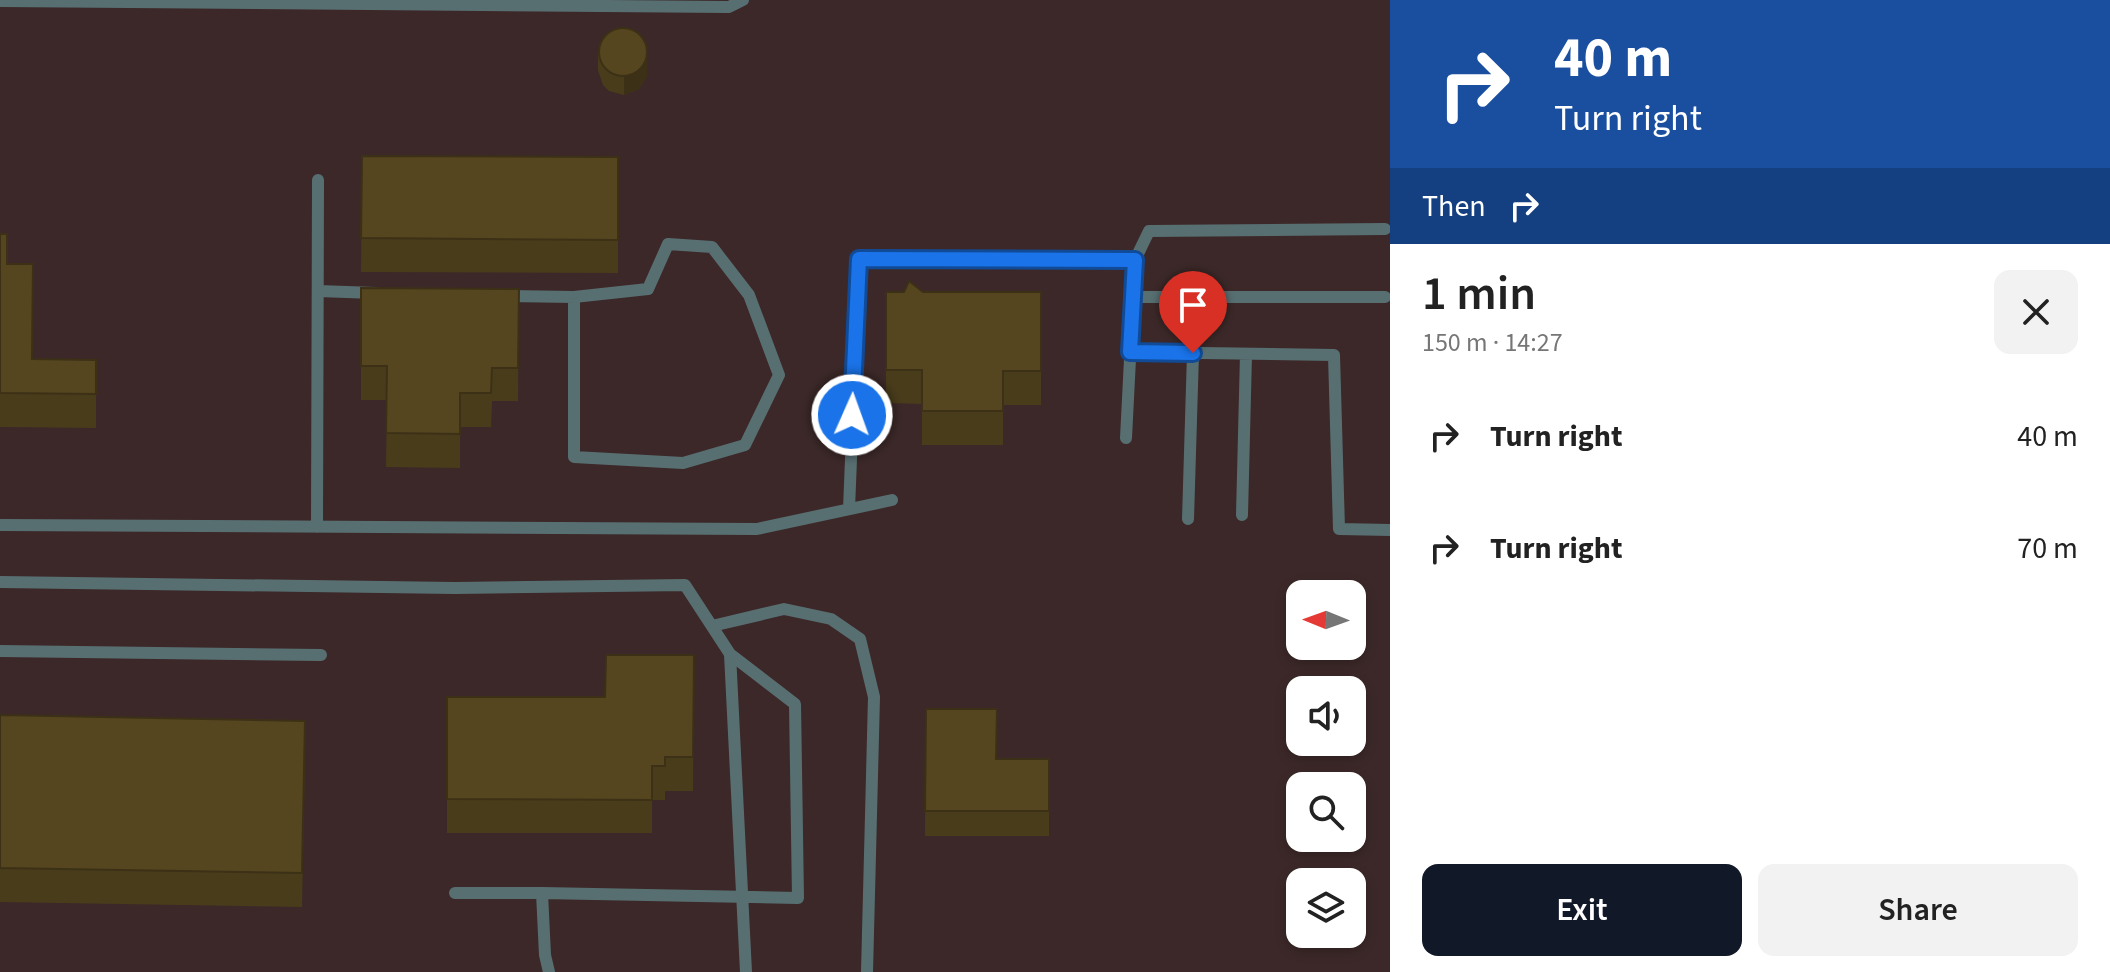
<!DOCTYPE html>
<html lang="en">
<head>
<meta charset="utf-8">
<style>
  body { margin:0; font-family:"Source Sans 3",sans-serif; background:#f2f2f2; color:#222; height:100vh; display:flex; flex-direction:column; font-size:30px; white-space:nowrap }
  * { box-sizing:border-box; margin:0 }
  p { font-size:26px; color:#767676 }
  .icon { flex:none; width:44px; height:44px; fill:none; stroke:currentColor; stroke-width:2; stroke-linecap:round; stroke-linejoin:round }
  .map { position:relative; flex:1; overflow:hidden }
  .panel { display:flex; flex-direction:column; background:#fff; width:720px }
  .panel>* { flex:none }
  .hud { background:#1a4fa0; color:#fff; overflow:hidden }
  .needle { width:52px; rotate:271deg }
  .tools { position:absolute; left:1286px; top:580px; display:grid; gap:16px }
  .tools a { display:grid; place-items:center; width:80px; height:80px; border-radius:16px; background:#fff; box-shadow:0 4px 12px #0003; font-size:40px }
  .pin { position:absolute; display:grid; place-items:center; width:68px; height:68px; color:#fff; margin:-82px -34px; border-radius:50% 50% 50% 0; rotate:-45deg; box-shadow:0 0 8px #0007 }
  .pin .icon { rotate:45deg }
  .me { position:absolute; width:88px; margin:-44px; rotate:2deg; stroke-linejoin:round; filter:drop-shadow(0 0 6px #0008) }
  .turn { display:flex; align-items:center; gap:28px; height:168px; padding:0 32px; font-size:36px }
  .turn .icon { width:104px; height:104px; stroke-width:2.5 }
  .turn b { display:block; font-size:56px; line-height:68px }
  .then { display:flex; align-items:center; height:76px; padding:0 32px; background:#0003; gap:16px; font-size:30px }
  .round { display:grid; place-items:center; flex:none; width:84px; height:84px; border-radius:16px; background:#f2f2f2 }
  .summary { display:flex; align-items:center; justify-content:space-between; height:136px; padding:0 32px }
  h1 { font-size:48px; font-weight:600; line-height:60px }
  .button { display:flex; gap:16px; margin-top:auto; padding:16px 32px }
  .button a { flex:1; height:92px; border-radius:16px; background:#111827; color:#fff; font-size:32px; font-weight:600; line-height:92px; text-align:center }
  .button a+a { background:#f2f2f2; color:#222 }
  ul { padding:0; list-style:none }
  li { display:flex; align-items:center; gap:24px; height:112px; padding:0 32px }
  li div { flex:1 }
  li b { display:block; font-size:30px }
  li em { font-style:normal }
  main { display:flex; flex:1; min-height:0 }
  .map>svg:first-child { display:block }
</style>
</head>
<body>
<main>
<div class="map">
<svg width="1390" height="972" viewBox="0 0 1390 972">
  <rect width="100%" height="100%" fill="#282723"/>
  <path fill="#3c2828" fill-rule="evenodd" d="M0,0h1390v972h-1390zM1300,594h52v52h-52zM1300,690h52v52h-52zM1300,786h52v52h-52zM1300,882h52v52h-52z"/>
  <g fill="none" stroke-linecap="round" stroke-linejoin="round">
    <path stroke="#586f72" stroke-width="12" d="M0,1l729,6 14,-7
      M1135,260l14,-29 236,-2
      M318,291l57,2
      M505,296l69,1v160l109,6 62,-18 34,-70 -30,-80 -37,-48 -44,-3 -20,45 -74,8
      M1133,297h252
      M1130,352l204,3 5,174 51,1
      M849,509l10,-250 276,1 -9,178
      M1242,515l4,-161
      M1188,519l5,-166
      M0,525l757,4 135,-29
      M317,527l1,-347
      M0,582l455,6 230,-3 45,69 65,50 3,194 -256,-5 3,62 4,17
      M712,626l72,-17 47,10 29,20 14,58 -7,275
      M0,651l321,4
      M730,654l16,318
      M455,893h87"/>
  </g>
  <path fill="#493c1b" d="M598,52l49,15v9l-8,13 -15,6 -15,-4 -6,-6 -5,-15z
    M362,156l256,1v116l-257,-1z
    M0,234l32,125 64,1v68l-96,-1z
    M361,288l158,1 -1,112h-26l-1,26h-31v41l-74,-1 1,-67h-26z
    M886,292h155v113h-38v40h-81v-41l-36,-1z
    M694,655l-1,136h-28v9h-13v33h-205v-136h158z
    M926,709l70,50h53v77h-124z
    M0,715l305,39 -3,153 -302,-5z"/>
  <path fill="#3c3116" d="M647,49v27l-8,13 -15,6v-18z"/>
  <path fill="#55461f" stroke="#3c3116" stroke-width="2" d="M599 52a24 24 0 1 1 48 0a24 24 0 1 1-48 0Z
    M362,156l256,1v83l-257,-2z
    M0,234h7v30h26l-1,95 64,1v34l-96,-1z
    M909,281l14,11h118v79h-38v40h-81v-41h-36v-78h18z
    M361,288l158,1 -1,79h-26l-1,25h-31v41l-74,-1 1,-67h-26z
    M606,655h88l-1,102h-28v9h-13v34l-205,-1v-102h158z
    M926,709h71l-1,50h53v52h-124z
    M0,715l305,6 -3,152 -302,-5z"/>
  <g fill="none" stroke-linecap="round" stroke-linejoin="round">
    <g stroke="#114b97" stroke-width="20">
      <path id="route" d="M852,415l7,-156 276,1 -5,92 63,1"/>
    </g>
    <use href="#route" stroke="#1a73e8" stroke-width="14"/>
  </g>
</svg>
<div class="tools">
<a><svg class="needle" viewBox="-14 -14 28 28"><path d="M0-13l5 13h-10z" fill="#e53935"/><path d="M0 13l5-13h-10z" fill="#767676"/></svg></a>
<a><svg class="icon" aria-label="sound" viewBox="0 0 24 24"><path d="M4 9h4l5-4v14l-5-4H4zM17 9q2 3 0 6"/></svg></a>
<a><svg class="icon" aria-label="search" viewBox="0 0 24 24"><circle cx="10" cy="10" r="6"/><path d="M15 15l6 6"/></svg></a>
<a><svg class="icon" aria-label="layers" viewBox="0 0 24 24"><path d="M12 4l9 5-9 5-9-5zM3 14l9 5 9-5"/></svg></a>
</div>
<div class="pin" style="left:1193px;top:353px;background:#d93025"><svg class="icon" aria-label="arrive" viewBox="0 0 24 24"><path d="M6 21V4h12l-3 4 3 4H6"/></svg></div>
<svg class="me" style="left:852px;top:415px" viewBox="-20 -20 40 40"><circle r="17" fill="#1a73e8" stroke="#fff" stroke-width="3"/><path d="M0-11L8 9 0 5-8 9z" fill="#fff"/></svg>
</div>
<section class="panel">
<div class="hud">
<div class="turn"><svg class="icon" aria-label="right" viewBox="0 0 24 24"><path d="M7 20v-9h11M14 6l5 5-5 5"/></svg><div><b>40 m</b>Turn right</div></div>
<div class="then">Then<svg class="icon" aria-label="right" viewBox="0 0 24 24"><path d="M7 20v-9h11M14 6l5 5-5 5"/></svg></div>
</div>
<div class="summary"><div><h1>1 min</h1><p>150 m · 14:27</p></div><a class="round"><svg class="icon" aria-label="close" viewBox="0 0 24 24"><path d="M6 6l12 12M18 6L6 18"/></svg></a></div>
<ul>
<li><svg class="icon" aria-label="right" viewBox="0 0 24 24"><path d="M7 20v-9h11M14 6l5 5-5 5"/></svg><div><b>Turn right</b></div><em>40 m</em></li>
<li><svg class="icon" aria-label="right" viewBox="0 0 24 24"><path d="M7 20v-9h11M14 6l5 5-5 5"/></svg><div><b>Turn right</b></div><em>70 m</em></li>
</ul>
<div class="button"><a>Exit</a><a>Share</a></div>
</section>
</main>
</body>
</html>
